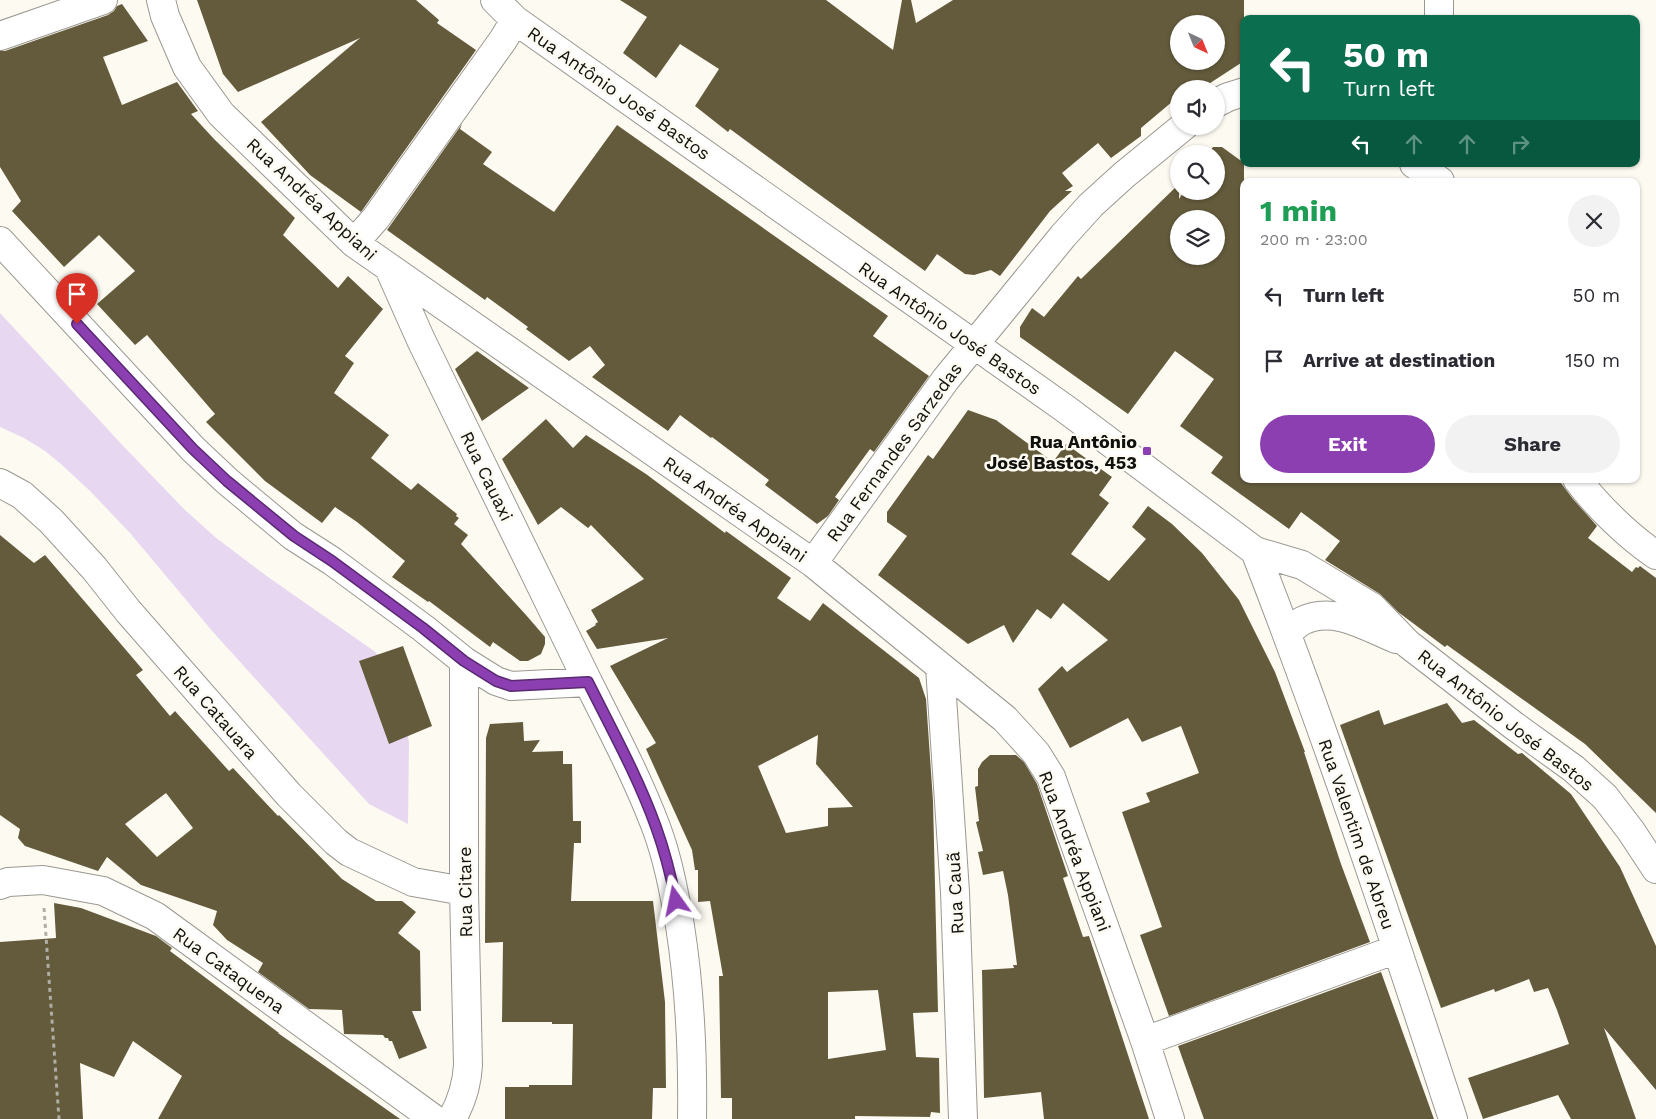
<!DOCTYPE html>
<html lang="en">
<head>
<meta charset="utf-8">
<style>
  body { margin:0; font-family:"Work Sans",sans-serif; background:#f2f2f3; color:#2b2b33; height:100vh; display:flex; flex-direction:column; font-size:19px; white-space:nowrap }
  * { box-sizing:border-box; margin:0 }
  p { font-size:16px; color:#7c7c81 }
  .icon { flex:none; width:28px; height:28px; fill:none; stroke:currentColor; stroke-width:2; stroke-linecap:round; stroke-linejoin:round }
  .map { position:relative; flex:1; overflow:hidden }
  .details { position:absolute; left:1240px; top:178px; width:400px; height:305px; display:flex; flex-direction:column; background:#fff; border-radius:10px; box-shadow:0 1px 4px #0004 }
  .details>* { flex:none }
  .guide { position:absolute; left:1240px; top:15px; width:400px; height:152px; border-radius:10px; box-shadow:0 1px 4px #0004; background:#0b6e4f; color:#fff; overflow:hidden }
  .needle { width:32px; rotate:137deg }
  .fabs { position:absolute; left:1170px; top:15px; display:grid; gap:10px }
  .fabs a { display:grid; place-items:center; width:55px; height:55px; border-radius:50%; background:#fff; box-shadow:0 1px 4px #0004; font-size:25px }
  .pin { position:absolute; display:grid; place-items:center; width:42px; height:42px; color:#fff; margin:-51px -21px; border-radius:50% 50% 50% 0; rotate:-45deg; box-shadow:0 0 5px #0007 }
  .pin .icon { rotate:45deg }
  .me { position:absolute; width:55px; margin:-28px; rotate:348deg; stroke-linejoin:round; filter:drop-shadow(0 0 4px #0008) }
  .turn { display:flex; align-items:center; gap:18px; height:105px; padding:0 20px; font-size:22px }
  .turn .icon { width:65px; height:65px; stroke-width:2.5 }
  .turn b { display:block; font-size:35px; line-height:42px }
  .lanes { display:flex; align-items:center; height:48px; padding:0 20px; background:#0003; justify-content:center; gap:25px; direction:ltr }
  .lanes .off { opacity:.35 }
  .round { display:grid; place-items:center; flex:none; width:52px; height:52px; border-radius:26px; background:#f2f2f3 }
  .headline { display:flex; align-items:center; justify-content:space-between; height:85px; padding:0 20px }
  h1 { font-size:30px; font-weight:700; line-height:38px; color:#1e9e55 }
  .cta { display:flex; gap:10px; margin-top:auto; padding:10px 20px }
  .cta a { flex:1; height:58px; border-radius:30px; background:#8b3fb0; color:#fff; font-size:20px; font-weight:700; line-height:58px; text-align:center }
  .cta a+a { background:#f2f2f3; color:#2b2b33 }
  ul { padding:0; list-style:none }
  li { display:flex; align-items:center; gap:15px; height:65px; padding:0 20px }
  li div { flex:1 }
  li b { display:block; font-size:19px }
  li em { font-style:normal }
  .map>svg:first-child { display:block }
</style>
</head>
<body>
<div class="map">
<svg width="1656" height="1119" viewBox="0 0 1656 1119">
  <rect width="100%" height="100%" fill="#fdfaf2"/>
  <path fill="#e7d7f1" d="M0,313l126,136 59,61 30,27 53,40 106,74 4,4 29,77 2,10 -1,82 -39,-20 -156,-172 -83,-99 -40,-42 -29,-27 -16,-13 -21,-13 -24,-11z"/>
  <path fill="#645b3c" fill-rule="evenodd" d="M197,0h219l23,20 -2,3 39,27 -115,162 -51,-37 -49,-53 99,-84 -122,54 -15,-18z
    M620,0h206l67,50 9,-50h9l5,23 37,-23h291v61l-43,28h-22v7l-38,32v8l-30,22 -13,-15 -36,30 11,13 -8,5h7l-22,20 -50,65 -9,-6 -17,5 -9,-1 -28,-20 -12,17 -116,-84 -79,-58 -2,3 -33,-26 24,-37 -39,-25 -24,34 -33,-25 24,-36zM1179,24h37v37h-37z
    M122,4l26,37 -45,16 19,48 55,-23 21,29 -7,3 23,25 81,79 -12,17 55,53 10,-12 35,33 -38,47 9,7 -20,30 55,42 -18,23 40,32 7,-7 39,31 -1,2 3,2 -5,6 14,11 -7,9 65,71 19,22v7l-4,10 -13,7h-8l-27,-19 -3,5 -61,-46 -1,1 -36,-25 13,-16 -48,-39 -22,-15 -13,16 -57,-42 -59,-59 9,-8 -68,-79 -12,10 -38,-41 38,-33 -36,-36 -35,32 -52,-56 9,-10 -21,-34v-116h5l103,-36 6,-4 3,-5z
    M462,124l-2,5 32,23 -9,12 71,48 63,-87 271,191 -15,20 56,40 -55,76 -4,-3 -35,48 4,3 -11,16 -11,8 -52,-39 4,-5 -57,-43 -1,1 -31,-23 -12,16 -76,-54 13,-12 -15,-19 -21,15 -43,-32 2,-2 -41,-30 -2,3 -98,-70z
    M1213,147h9l22,16v316h314l15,20 24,27 -9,12 44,34 4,-5 2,1 2,-2 16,12v235l-71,-69 -138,-99 -2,2 -47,-35 -18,-18 -55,-34 15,-19 -39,-29 -12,17 -78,-56 12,-16 -43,-31 34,-47 -39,-28 -47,63 -108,-77v-10l12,-19 12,9 34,-41 3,3 98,-95v15l5,-8h32v-37h-8zM1179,219h37v37h-37z
    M477,351l52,37 -47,33 -27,-52z
    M968,410l28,10 57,42 13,-18 46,33 -13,18 10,8 -38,51 38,27 37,-42 -14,-12 16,-21 24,18 30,29 37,47 36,72 30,80h-1l37,112 29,78 -201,74 -29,-81 22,-8 -40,-115 28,-10 -4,-9 53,-20 -18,-47 -39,16 -14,-24 -58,30 -32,-59 24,-23 5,6 41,-32 -45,-37 -12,16 -14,-10 -24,34 -9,-18 -36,19 -90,-69 29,-39 -20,-14v-10l41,-57 5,4z
    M546,419l27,29 13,-13 60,39 79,59 1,-2 65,47 -14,20 33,23 13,-18 96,75 7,21 7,102 5,211 -25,1 3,44 23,1 1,55 -9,-1 -1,5 -75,-1v3h-123v-21h-11l-2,-122h4l-13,-75 -12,1v-32h-3l-3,-20 -46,-101 10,-6 -46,-77 58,-28 -71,11 -11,-18 10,-6 -1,-1 3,-2 -7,-12 53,-31 -53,-54 -3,3 -27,-21 -23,18 -36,-66zM818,735l-2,29 37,43 -25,1v18l-42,7 -28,-67zM878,990l8,60 -58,9v-67z
    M0,535l34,28 11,-8 98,115 -7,5 34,41 5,-5 54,60 4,-3 45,48 1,-1 63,64 34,22h26l14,11 -18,21 22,18 1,60h-9l15,37 -28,11 -7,-18h-3l-1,-3h-3l-2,-3 -39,-1 -2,-24 -33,-1 -51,-37 5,-9 -36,-23 -14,-15 4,-14 -76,-26 -34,-28 -9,14 -73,-25 -7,-8 2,-9 -20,-14zM166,793l27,35 -36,29 -32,-33z
    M403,646l29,80 -43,18 -30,-83z
    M1447,703l15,20 12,-3 44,34 4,-1 49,41 49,73 36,79v144l-52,-62 32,91h-65l-13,-24 -75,24 -15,-41 101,-34 -12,-34 -9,-22 -14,4 -5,-13 -34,13 -1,-3 -53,19 -101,-283 39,-15 5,15z
    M523,722l1,19 16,-1 -8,12 31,-1v13h9l1,57h8v22h-7l-3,58h82l12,101 1,86h-13l-1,31h-147v-32h24v-2h43l1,-61h-21v-2h-50l1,-80 -18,1 1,-205 4,-14z
    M990,755h26l8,7 13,22 31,92 -5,2 20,59 6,-1 60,183h-105l-3,-27 -57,6 -2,-128 32,-2 -1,-3h4l-9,-70 -5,-24 -20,4 -5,-23 5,-1 -7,-29 3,-1 -4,-34 3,-1v-17l4,-7z
    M54,903l27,5 75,28 16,12 -2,3 109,82h-1l122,86h-242l24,-43 -49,-35 -19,36 -34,-14 3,56h-83v-177l56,-4z
    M1381,972l53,147h-230l-26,-73z"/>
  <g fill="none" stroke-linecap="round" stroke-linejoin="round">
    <g stroke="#9a9891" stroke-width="30">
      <path id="minor" d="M161,0l4,16 22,51 34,47 133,129 459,320 192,156 31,34 15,24 94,264 25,78
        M495,0l20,20 552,390 188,141 47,14 70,42 36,37 105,81 61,44 31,28 26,34 25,38
        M1439,0v19
        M0,36l103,-36
        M1216,103l12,-6 16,-5
        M1414,164l26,17
        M0,241l193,208 34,32 66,55 39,25 91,67 41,33 32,20 15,5 77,-4c24,48 49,95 68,145 12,32 18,65 24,99 10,64 13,128 12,193
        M354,243l22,-25 127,-178 12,-20
        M389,268l32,72 167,342
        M1577,479c19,26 52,58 79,76
        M0,483l22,12 29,26 43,47 34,43 161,184 47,47 13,10 64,30 51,9
        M1255,551c73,187 136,378 198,568
        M813,563l133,-184 117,-143 28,-31 33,-30 60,-49
        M1287,633c5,-4 10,-9 15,-12 31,-16 65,6 94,18
        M940,667l15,225 8,227
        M0,885l8,-3 35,-2 60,11 52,25 279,203
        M1145,1041l252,-92
        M452,1119c10,-18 15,-34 16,-54l-4,-174v-230"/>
    </g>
    <path stroke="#afada6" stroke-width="3" stroke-dasharray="4 4" stroke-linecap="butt" d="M44,908l15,211"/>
    <use href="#minor" stroke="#fff" stroke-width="28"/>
  </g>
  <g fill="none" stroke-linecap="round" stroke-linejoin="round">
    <g stroke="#5a2972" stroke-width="12">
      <path id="route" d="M77,324l116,125 34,32 67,55 38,25 91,67 41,33 32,20 15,5 77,-4c24,48 50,95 68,145 9,25 15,49 20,74"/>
    </g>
    <use href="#route" stroke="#8b3fb0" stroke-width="9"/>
  </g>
  <rect fill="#8b3fb0" stroke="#fdfaf2" stroke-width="2" x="1142" y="446" width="10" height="10" rx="2.5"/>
  <g text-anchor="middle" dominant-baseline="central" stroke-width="5" stroke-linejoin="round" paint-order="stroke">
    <g font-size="18" fill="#10100d" stroke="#fdfaf2">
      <text transform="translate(619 93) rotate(35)">Rua Antônio José Bastos</text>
      <text transform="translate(312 199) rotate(43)">Rua Andréa Appiani</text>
      <text transform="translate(950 328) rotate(35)">Rua Antônio José Bastos</text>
      <text transform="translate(894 452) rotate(-54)">Rua Fernandes Sarzedas</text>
      <text transform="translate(487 476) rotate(64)">Rua Cauaxi</text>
      <text transform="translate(735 509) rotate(35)">Rua Andréa Appiani</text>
      <text transform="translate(216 712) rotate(49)">Rua Catauara</text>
      <text transform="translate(1506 720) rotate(38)">Rua Antônio José Bastos</text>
      <text transform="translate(1357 834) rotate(71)">Rua Valentim de Abreu</text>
      <text transform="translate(1075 851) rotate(69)">Rua Andréa Appiani</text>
      <text transform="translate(465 892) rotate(-91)">Rua Citare</text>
      <text transform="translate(955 893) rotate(-93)">Rua Cauã</text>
      <text transform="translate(229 970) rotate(36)">Rua Cataquena</text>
    </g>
    <g font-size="18" font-weight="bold" fill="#10100d" stroke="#fdfaf2" text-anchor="end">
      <text x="1137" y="441">Rua Antônio<tspan x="1137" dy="21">José Bastos, 453</tspan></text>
    </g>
  </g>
</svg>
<div class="fabs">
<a><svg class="needle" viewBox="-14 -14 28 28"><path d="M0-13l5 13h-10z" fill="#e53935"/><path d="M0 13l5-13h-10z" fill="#7c7c81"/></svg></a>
<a><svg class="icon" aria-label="sound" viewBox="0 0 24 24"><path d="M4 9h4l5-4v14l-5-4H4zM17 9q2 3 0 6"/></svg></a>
<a><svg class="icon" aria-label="search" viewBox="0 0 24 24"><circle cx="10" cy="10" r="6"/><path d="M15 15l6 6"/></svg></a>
<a><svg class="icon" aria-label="layers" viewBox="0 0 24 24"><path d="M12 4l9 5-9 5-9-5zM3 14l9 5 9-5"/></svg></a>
</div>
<div class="pin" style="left:77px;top:324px;background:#d93025"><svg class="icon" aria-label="arrive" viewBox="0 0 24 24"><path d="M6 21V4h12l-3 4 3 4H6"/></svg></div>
<svg class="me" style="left:676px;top:901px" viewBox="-20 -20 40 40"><path d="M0-17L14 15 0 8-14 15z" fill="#8b3fb0" stroke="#fff" stroke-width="4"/></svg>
<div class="guide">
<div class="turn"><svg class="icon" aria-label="left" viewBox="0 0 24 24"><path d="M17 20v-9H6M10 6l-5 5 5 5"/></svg><div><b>50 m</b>Turn left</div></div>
<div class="lanes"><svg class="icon" aria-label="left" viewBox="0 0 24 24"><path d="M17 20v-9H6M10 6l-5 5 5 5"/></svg><svg class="icon off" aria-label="ahead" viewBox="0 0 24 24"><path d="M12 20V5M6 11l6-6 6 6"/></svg><svg class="icon off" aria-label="ahead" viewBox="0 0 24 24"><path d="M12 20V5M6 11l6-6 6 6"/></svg><svg class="icon off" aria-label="right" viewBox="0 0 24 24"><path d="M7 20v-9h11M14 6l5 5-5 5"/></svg></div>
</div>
<section class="details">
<div class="headline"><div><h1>1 min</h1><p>200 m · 23:00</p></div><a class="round"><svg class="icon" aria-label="close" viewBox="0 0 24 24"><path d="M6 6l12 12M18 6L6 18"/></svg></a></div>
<ul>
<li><svg class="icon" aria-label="left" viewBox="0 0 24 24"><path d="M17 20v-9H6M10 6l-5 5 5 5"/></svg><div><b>Turn left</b></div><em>50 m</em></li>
<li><svg class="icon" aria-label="arrive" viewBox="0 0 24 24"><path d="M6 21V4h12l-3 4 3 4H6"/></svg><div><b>Arrive at destination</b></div><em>150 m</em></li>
</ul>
<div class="cta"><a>Exit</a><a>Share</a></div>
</section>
</div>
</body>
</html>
